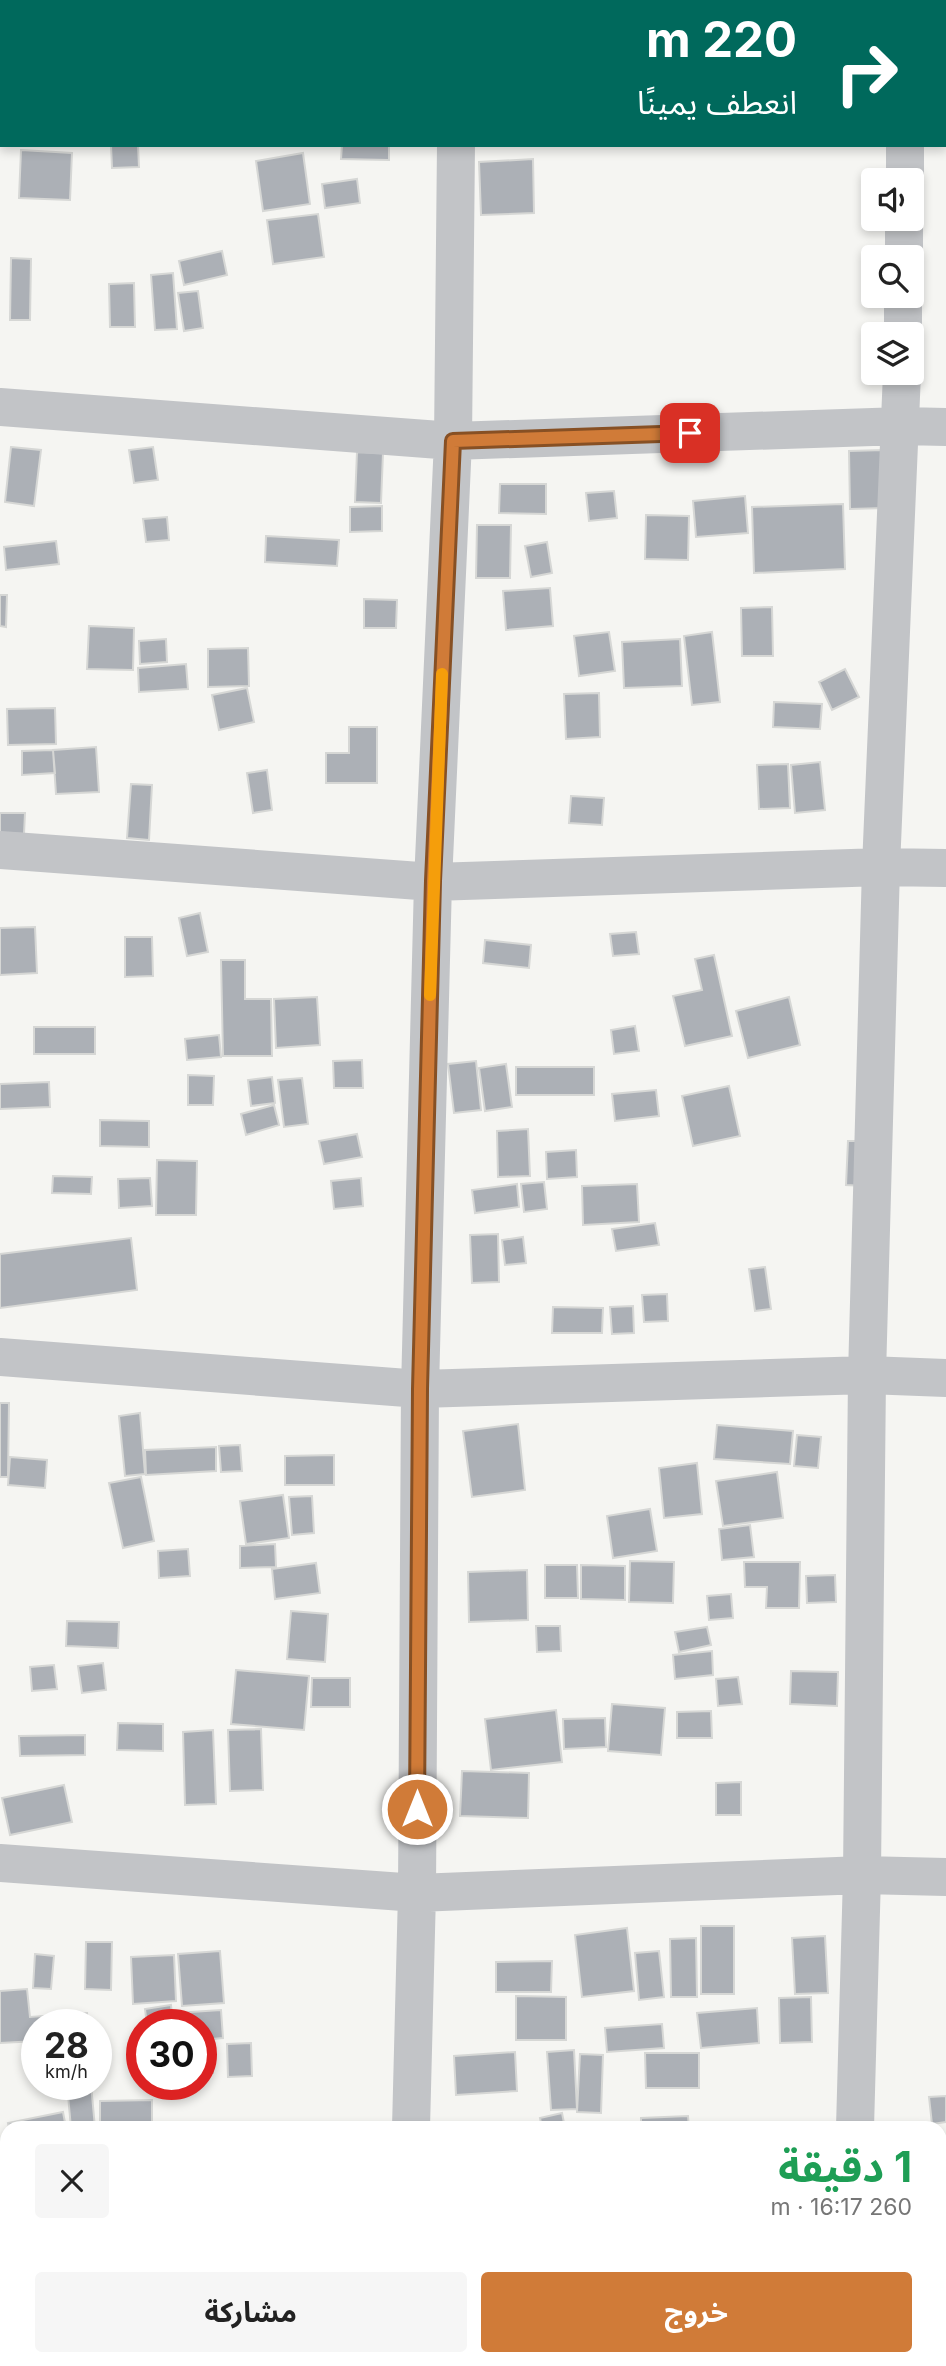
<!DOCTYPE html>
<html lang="ar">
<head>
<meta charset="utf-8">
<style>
  body { margin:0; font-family:Inter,"Noto Sans Arabic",sans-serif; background:#f6f6f6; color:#222; direction:rtl; height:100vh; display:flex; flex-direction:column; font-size:26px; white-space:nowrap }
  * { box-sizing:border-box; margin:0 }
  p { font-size:23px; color:#767676 }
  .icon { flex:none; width:38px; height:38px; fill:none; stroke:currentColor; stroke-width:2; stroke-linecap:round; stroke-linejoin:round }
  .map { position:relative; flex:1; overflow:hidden; direction:ltr }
  .sheet { position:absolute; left:0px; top:2121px; width:947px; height:245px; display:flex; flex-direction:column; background:#fff; border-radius:21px 21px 0 0; box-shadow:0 4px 10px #0003; direction:rtl }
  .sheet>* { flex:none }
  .top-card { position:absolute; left:0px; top:0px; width:947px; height:147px; box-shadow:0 4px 10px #0003; direction:rtl; background:#00695c; color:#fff; overflow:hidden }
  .controls { position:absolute; left:861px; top:168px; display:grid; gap:14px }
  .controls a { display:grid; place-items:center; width:63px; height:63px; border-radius:7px; background:#fff; box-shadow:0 4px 10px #0003; font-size:35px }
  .speed { position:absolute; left:21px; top:2009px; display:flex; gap:14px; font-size:35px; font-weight:700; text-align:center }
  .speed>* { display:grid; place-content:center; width:91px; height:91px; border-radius:50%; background:#fff; box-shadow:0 4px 10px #0003; line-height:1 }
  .speed small { font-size:18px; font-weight:400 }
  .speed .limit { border:10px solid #d22; background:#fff; color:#111 }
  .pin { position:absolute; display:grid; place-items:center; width:60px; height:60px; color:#fff; margin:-30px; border-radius:14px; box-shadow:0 4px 10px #0006 }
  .me { position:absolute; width:77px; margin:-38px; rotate:0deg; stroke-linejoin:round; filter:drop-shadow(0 0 5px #0008) }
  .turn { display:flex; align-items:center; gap:24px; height:147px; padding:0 35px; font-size:32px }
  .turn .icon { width:91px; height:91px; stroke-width:2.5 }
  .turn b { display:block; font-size:49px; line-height:60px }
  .round { display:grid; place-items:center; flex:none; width:74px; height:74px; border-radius:7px; background:#f6f6f6 }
  .summary { display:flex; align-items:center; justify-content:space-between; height:119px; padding:0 35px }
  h1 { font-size:42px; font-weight:700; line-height:52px; color:#1e9e55 }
  .button { display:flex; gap:14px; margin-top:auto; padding:14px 35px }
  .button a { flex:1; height:80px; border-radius:7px; background:#d07b38; color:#fff; font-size:28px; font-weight:700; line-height:80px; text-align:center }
  .button a+a { background:#f6f6f6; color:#222 }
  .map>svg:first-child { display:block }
</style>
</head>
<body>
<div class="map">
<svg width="946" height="2366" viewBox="0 0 946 2366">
  <rect width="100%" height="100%" fill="#f5f5f2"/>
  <path fill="#acb0b6" stroke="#d6d7d5" stroke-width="2" d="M20,0h59v2h-59z
    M305,0h76v2h-76z
    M699,0h30v2h-45z
    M754,0h29v2h-29z
    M111,145h27l1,22 -27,1z
    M342,145h47v15l-48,-1z
    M21,150l51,3 -2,47 -51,-2z
    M303,153l7,51 -47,7 -7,-50z
    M533,159l1,54 -53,2 -2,-53z
    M357,179l3,24 -35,5 -3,-24z
    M318,214l6,43 -51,7 -6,-44z
    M222,251l5,24 -43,10 -5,-24z
    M11,258l20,1 -1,61h-20z
    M173,273l4,56 -22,1 -4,-55z
    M134,283l1,44h-25l-1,-43z
    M198,291l5,37 -19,3 -6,-38z
    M11,447l30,3 -7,56 -29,-4z
    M153,447l5,33 -24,3 -5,-33z
    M884,450l1,58 -35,1 -1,-58z
    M357,452l26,1 -2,50 -26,-1z
    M500,484h46v30l-47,-1z
    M614,491l3,27 -28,3 -3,-28z
    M745,496l3,37 -52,4 -3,-36z
    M843,504l2,65 -91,4 -2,-66z
    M382,506v25l-32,1v-25z
    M646,515l43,1 -1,44 -43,-1z
    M167,517l2,23 -23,2 -3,-23z
    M477,525h34l-1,53h-34z
    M266,536l73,4 -2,26 -72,-4z
    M56,541l3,23 -53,6 -2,-23z
    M547,542l5,31 -21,4 -6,-31z
    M550,588l3,38 -47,4 -3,-39z
    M0,595h7l-1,32 -6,-1z
    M364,599l33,1 -1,28h-32z
    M772,607l1,49h-31l-1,-48z
    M89,626l45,2 -1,42 -46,-1z
    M609,632l6,39 -36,5 -5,-40z
    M712,632l8,70 -28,3 -8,-69z
    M166,639l1,23 -27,2 -1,-23z
    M680,639l2,47 -58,2 -2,-46z
    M248,648l1,38 -41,1v-38z
    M186,664l2,25 -49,3 -1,-24z
    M845,669l14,28 -27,13 -13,-28z
    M247,688l7,34 -35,8 -7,-35z
    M599,693l1,44 -34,2 -2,-45z
    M774,702l48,2 -2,25 -47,-2z
    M55,708l1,36 -48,1 -1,-36z
    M349,727h28v56h-51v-30h23z
    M96,747l3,45 -43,2 -3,-44z
    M53,750l2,23 -33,2v-24z
    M820,762l5,48 -30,3 -4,-48z
    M788,764l2,44 -31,1 -2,-44z
    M267,770l5,40 -19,3 -6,-40z
    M131,784l21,1 -3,55 -22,-2z
    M571,796l33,2 -2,27 -33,-2z
    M0,813h25l-1,21 -24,-1z
    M200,913l8,39 -21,4 -8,-38z
    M35,927l2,46 -37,2v-47z
    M636,932l3,22 -26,2 -3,-22z
    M125,937h27l1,39 -28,1z
    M485,940l46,5 -2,23 -46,-5z
    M714,955l18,81 -47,10 -12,-50 29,-6 -7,-31z
    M221,960h24v39h26l1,57h-49z
    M317,997l3,48 -44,3 -2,-49z
    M789,997l11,48 -52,13 -12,-47z
    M635,1026l4,25 -25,3 -3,-24z
    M34,1027h61v27h-61z
    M219,1035l2,22 -34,3 -2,-21z
    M362,1060l1,28h-29l-1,-27z
    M476,1061l5,49 -27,3 -6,-49z
    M506,1064l6,43 -27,4 -6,-43z
    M516,1067h78v28h-78z
    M188,1075l26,1 -1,29h-25z
    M272,1077l3,26 -24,3 -3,-26z
    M302,1078l6,46 -24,3 -6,-47z
    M49,1082l1,25 -50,2v-25z
    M729,1086l11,50 -47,10 -11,-50z
    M656,1090l3,26 -44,5 -3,-27z
    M274,1105l5,20 -33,10 -5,-21z
    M100,1120l49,1v26l-49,-1z
    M528,1129l2,47 -32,1 -1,-46z
    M357,1134l5,23 -38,7 -5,-23z
    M848,1141h20l-3,45 -19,-1z
    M576,1150l1,27 -30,2 -1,-27z
    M157,1160l40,1 -1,54h-40z
    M53,1176l39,1 -1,17 -39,-1z
    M150,1178l2,28 -33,2 -1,-29z
    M361,1178l2,28 -29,3 -3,-28z
    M544,1182l3,27 -23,3 -3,-28z
    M517,1184l2,23 -44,6 -3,-23z
    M637,1184l2,38 -56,3 -1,-39z
    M655,1223l4,22 -43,6 -4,-22z
    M498,1234l1,48 -27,1 -2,-48z
    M523,1237l3,26 -21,2 -3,-25z
    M131,1238l6,52 -137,18v-54z
    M765,1267l6,42 -16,2 -6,-42z
    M667,1294l1,27 -24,1 -2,-27z
    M633,1306l1,27 -22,1 -2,-27z
    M553,1307l50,1 -1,25h-50z
    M0,1403h9l-1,74h-8z
    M140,1413l5,61 -20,2 -6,-60z
    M518,1424l7,66 -53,7 -9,-66z
    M717,1425l76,6 -3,33 -76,-5z
    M797,1435l24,2 -3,31 -24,-2z
    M240,1445l2,26 -21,1 -2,-26z
    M216,1447v24l-70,4 -1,-25z
    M334,1455v30h-49v-29z
    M10,1457l37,3 -2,28 -37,-3z
    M697,1463l5,51 -38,4 -5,-50z
    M777,1472l6,46 -60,8 -7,-45z
    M141,1477l13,64 -31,7 -14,-65z
    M283,1495l6,43 -43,6 -6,-43z
    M312,1496l2,37 -22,2 -3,-38z
    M650,1509l7,42 -44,7 -6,-42z
    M750,1525l4,32 -32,3 -3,-31z
    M275,1544l1,23 -36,1v-22z
    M188,1549l2,27 -31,2 -1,-27z
    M630,1561l44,1 -1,41 -44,-1z
    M744,1562h56l-1,46h-33l1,-21h-22z
    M316,1563l4,30 -45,6 -3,-30z
    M545,1565h32l1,33h-33z
    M581,1565l44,1v34l-44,-1z
    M527,1570l1,50 -59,2 -1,-50z
    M835,1575l1,27 -29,1 -1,-27z
    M731,1594l2,24 -24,2 -2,-24z
    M291,1611l37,3 -3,48 -38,-3z
    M67,1621l52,1 -1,26 -52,-2z
    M536,1626h24l1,25 -24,1z
    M707,1627l4,18 -32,7 -4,-20z
    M712,1651l1,24 -38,4 -2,-24z
    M103,1663l3,27 -24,3 -4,-27z
    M54,1665l3,24 -25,2 -2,-24z
    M236,1670l73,6 -5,54 -73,-6z
    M791,1671l47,1 -1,34 -47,-2z
    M738,1677l4,27 -24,2 -2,-27z
    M312,1678h38v29h-39z
    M612,1704l53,4 -4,47 -53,-4z
    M556,1710l6,52 -71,8 -6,-51z
    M711,1711l1,27h-35v-26z
    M605,1718l1,29 -42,2 -1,-30z
    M118,1723l45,1v27l-46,-1z
    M261,1729l2,61 -33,1 -2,-61z
    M213,1730l3,74 -31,1 -2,-73z
    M85,1735v20l-65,1 -1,-20z
    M462,1771l67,2 -1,45 -68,-2z
    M741,1782v33h-25v-32z
    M64,1785l8,37 -62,13 -8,-37z
    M701,1926h33v68h-33z
    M627,1928l7,63 -52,6 -7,-62z
    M825,1936l3,57 -33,1 -3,-56z
    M696,1938l1,59h-26l-1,-58z
    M86,1942h26l-1,48 -26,-1z
    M220,1951l4,52 -42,3 -4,-52z
    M659,1951l5,46 -25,3 -4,-47z
    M35,1954l19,2 -3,33 -18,-1z
    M174,1955l2,46 -43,3 -2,-47z
    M552,1961l-1,31h-55v-30z
    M27,1989l3,28 57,-4 1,12h-51v16l-37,2v-52z
    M516,1996l50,1v43h-50z
    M811,1997l1,45 -32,1 -1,-45z
    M171,2005l2,20h-26l-2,-16z
    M757,2008l2,35 -58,5 -4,-35z
    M221,2010l2,28 -22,2v-15h-25l-1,-12z
    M662,2024l2,24 -57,4 -2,-24z
    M251,2043l1,33 -24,1 -1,-33z
    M574,2050l3,59 -26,1 -4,-58z
    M201,2051h11l1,22h-12z
    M515,2052l2,39 -61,4 -2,-39z
    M645,2053h54v35h-53z
    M580,2054l23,1 -2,58 -24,-1z
    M67,2084h24l4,44h-24z
    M946,2096v26l-14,2 -3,-27z
    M152,2100v26l-52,1v-26z
    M63,2112l3,16h-57l-1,-5z
    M562,2113l3,15h-23l-2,-10z
    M688,2116l1,12h-48v-10z
    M7,2171v23h-7v-22z"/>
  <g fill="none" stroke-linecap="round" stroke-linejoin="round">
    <path stroke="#c2c4c7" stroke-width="38" d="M457,2v-2
      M907,2v-2
      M905,180v-35
      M904,257v-38
      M903,334v-38
      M0,407l453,34 449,-15 44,1
      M0,850l433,32 448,-15 65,1
      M0,1357l420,32 447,-14 79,3
      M0,1863l417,30 445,-18 84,2
      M411,2128l6,-235 3,-504 13,-507 20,-441 3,-296
      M855,2128l7,-253 5,-500 14,-508 21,-494
      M404,2366v-7
      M848,2366l1,-7"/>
  </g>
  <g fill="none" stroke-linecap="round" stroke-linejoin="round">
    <g stroke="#875024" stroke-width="18">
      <path id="route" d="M417,1809l3,-420 13,-508 20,-440 237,-8"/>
    </g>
    <use href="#route" stroke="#d07b38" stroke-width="12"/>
    <path stroke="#f59e0b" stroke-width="12" d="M430,995l12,-321"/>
  </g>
</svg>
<div class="controls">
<a><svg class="icon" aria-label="sound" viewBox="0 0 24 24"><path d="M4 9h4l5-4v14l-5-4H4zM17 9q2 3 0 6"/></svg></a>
<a><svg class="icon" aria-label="search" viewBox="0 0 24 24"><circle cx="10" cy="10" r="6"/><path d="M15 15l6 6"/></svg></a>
<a><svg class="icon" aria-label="layers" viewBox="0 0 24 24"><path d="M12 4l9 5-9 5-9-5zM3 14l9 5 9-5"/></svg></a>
</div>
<div class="speed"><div>28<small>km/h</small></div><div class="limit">30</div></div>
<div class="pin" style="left:690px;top:433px;background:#d93025"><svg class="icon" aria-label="arrive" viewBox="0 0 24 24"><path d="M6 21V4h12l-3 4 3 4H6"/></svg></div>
<svg class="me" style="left:417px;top:1809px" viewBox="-20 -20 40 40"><circle r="17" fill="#d07b38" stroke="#fff" stroke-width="3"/><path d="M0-11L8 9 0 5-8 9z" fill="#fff"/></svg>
<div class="top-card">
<div class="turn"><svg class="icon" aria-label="right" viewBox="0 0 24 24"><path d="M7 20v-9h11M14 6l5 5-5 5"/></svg><div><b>220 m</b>انعطف يمينًا</div></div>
</div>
<section class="sheet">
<div class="summary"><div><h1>1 دقيقة</h1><p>260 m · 16:17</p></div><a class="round"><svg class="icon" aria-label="close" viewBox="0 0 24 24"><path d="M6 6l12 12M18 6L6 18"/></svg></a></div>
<div class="button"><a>خروج</a><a>مشاركة</a></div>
</section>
</div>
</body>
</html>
